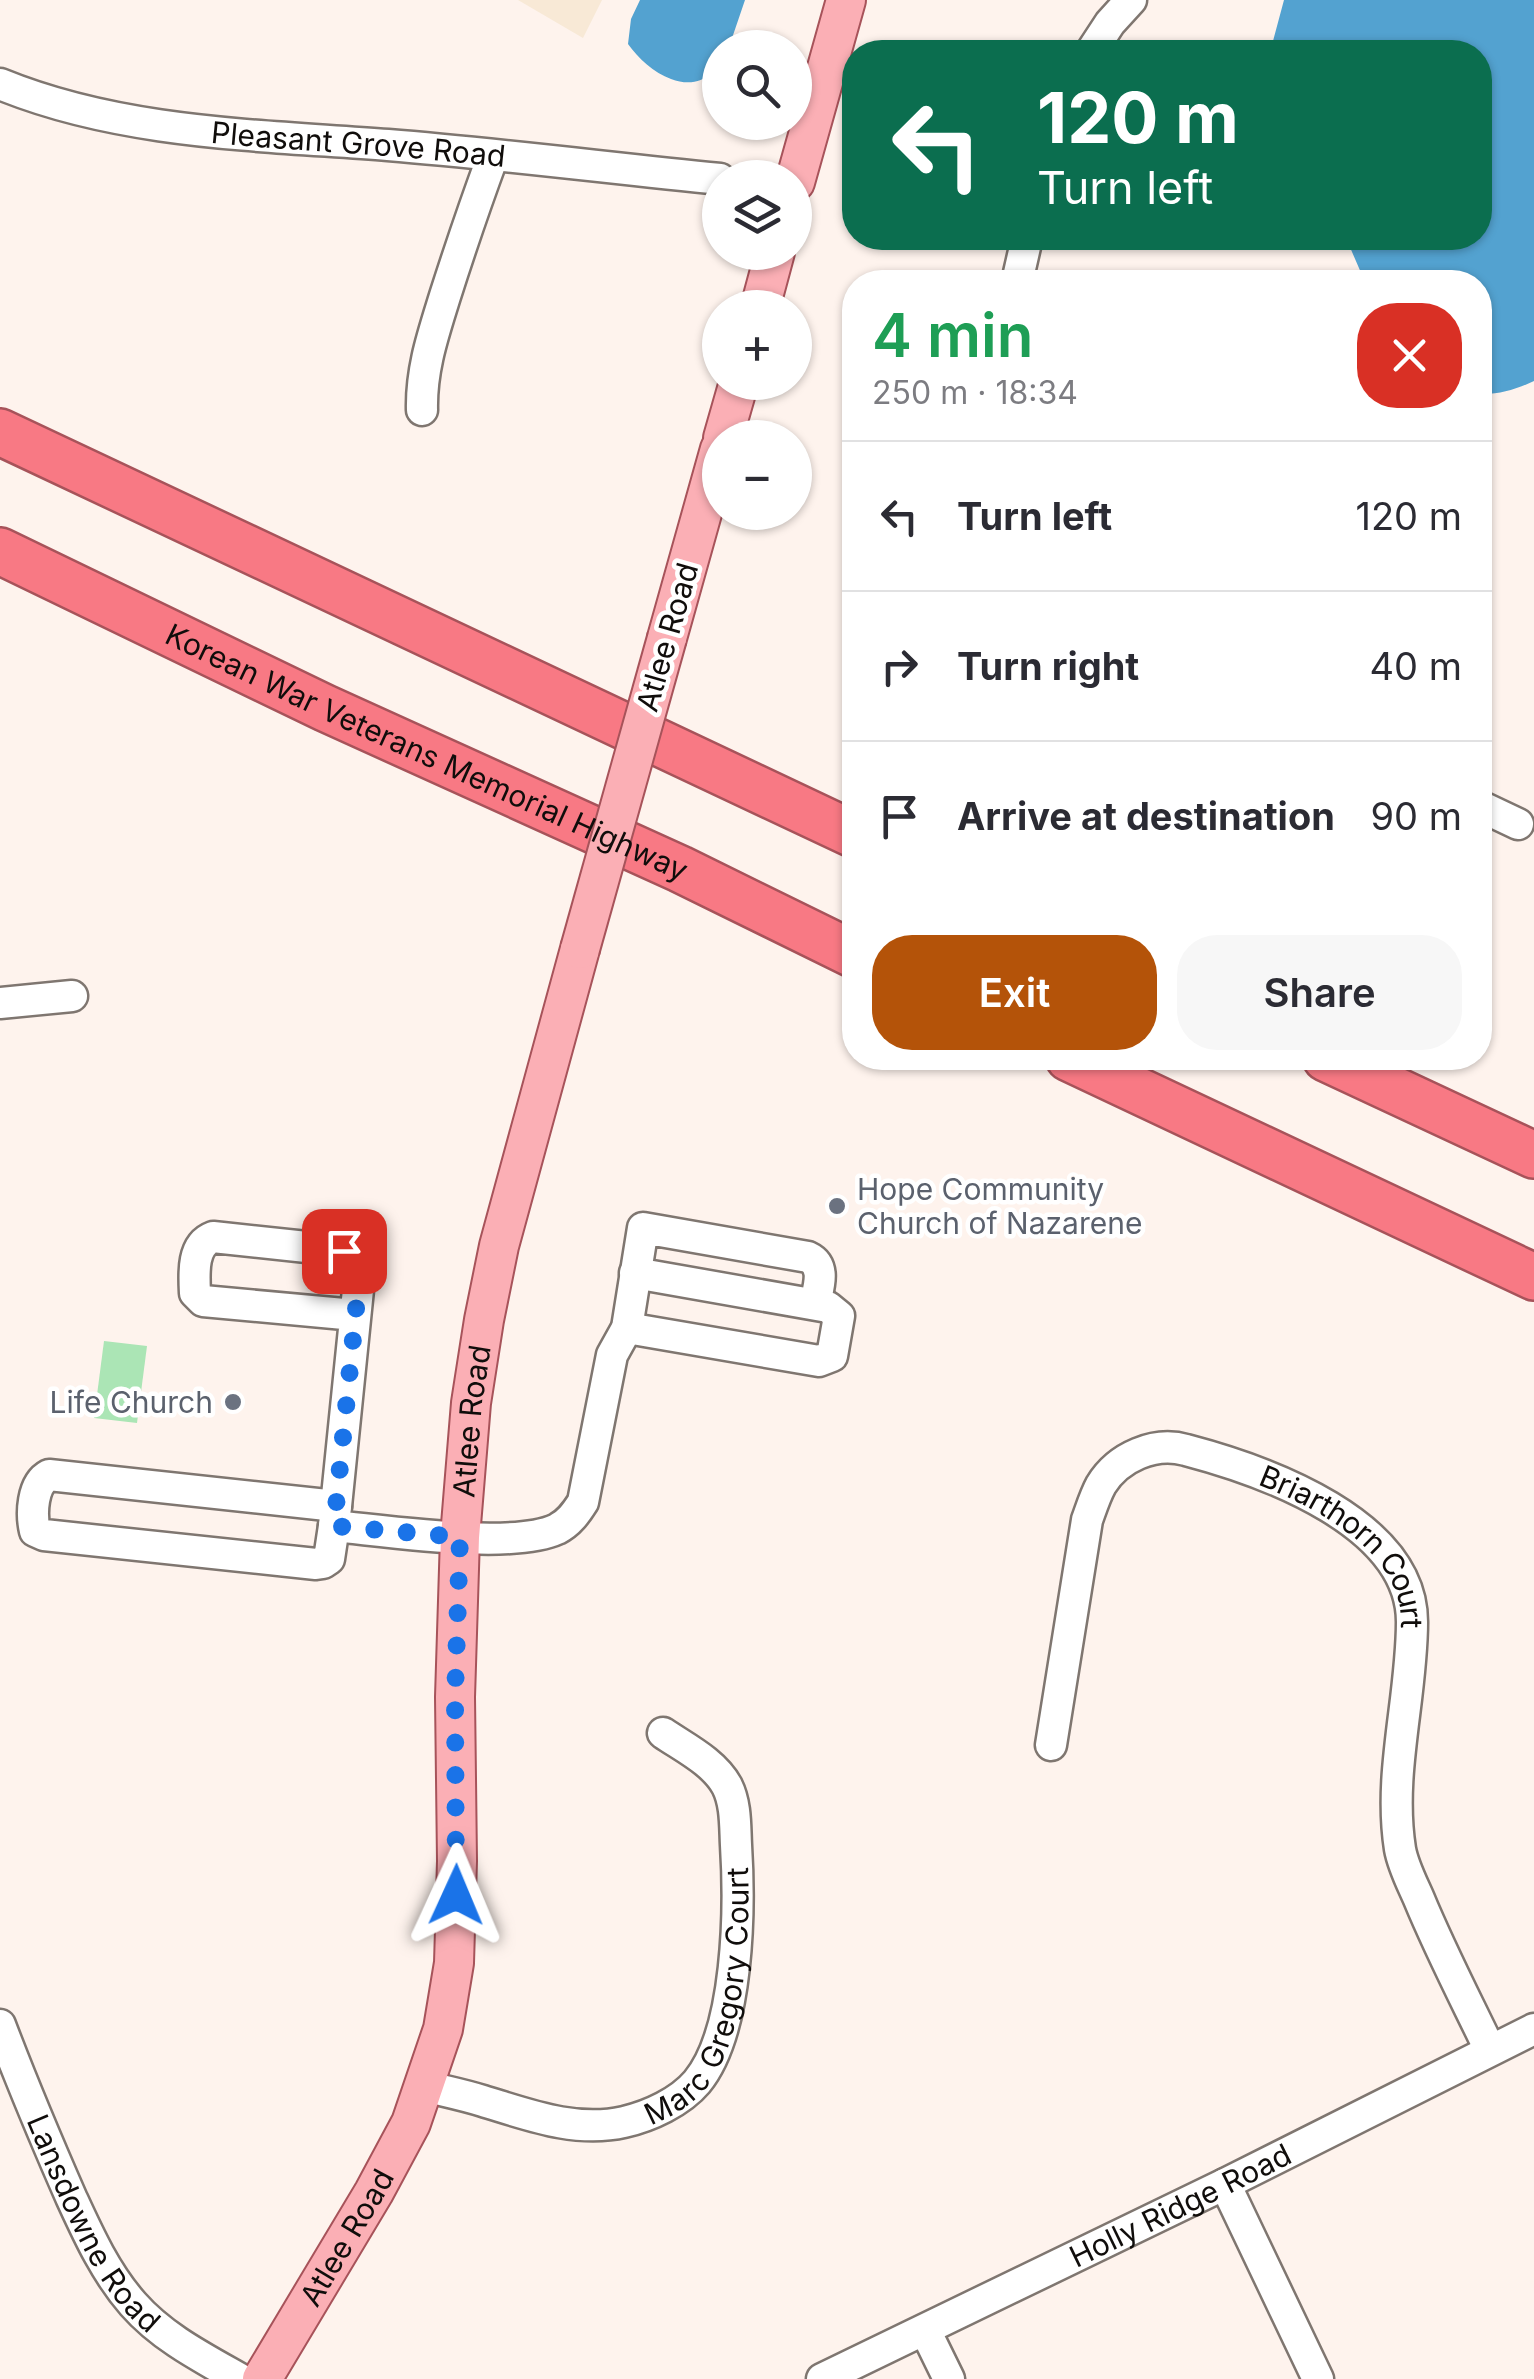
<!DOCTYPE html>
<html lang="en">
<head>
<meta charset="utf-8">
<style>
  body { margin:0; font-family:Inter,sans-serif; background:#f7f7f7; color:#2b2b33; height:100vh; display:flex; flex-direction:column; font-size:38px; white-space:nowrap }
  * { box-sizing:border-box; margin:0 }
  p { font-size:32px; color:#7c7c81 }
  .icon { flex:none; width:55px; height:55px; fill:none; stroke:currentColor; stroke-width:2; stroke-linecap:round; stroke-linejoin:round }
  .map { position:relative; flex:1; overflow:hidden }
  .sheet { position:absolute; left:842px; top:270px; width:650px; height:800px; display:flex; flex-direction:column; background:#fff; border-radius:40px; box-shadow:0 2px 8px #0004 }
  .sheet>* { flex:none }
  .guide { position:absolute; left:842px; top:40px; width:650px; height:210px; border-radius:40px; box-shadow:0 2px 8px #0004; background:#0b6e4f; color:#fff; overflow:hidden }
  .buttons { position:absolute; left:702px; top:30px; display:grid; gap:20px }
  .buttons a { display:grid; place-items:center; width:110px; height:110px; border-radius:50%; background:#fff; box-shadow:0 2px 8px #0004; font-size:50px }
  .pin { position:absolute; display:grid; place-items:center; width:85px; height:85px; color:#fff; margin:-42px; border-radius:20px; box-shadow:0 5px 15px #0006 }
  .me { position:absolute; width:110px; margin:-55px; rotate:1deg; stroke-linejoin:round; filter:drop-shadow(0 0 8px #0008) }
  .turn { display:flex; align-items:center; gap:35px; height:210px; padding:0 30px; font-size:45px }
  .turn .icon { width:130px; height:130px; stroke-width:2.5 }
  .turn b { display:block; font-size:70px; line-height:85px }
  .round { display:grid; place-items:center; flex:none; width:105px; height:105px; border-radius:40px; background:#f7f7f7 }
  .headline { display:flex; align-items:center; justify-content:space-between; height:170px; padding:0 30px }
  h1 { font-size:60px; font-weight:600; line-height:75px; color:#1e9e55 }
  .button { display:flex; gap:20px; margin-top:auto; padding:20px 30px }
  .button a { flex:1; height:115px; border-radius:40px; background:#b45309; color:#fff; font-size:40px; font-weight:600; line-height:115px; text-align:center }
  .button a+a { background:#f7f7f7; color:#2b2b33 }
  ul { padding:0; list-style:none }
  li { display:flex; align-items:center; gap:30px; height:150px; padding:0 30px; border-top:2px solid #e1e1e2 }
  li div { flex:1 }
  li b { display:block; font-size:38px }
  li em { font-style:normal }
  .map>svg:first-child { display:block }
</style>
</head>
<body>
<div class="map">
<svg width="1534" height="2379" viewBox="0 0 1534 2379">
  <rect width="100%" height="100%" fill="#fef3ed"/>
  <path fill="#f8e9d6" d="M518,0h84l-19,38z"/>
  <path fill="#abe5b5" d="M104,1341l43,5 -10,77 -43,-5z"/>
  <path fill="#53a2d0" d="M640,0h105l-16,47 -9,1c0,28 -23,41 -49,31 -17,-6 -33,-21 -43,-35l3,-25z
    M1284,0h250v381c-17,8 -35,14 -54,13v-112h-115l-19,-44h134v-186h-206l-1,-11z"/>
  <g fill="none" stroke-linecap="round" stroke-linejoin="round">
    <g stroke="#7f7670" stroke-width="35">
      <g id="minor">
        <path d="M1091,52l19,-29 21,-23"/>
        <path id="s1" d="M0,84c122,50 259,51 388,61 111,9 221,23 332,34"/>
        <path d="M1017,282l10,-44"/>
        <path d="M422,410c-1,-41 11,-75 23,-114 15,-47 31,-94 48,-140"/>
        <path d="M1480,806l38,18"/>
        <path d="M0,1003l72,-7"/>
        <path d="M355,1315l-152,-14 -8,-8c-1,-20 -3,-48 18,-56l131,14 10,4 5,7 1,8 -26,256c53,5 178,24 223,3 12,-6 19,-16 26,-27l29,-147 15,-27 16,-100 165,29c19,9 10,31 7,47"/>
        <path d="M627,1328l192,33 13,-5 7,-40 -11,-9 -193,-34"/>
        <path d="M334,1526l-5,33 -6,4 -7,1 -272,-29 -9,-4c-4,-17 -3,-47 14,-56l287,31"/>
        <path id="s2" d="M1051,1745l36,-225c4,-11 8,-24 14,-35 17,-28 54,-44 85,-35 80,21 226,73 226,172 0,76 -24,151 -12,227 3,17 12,34 19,50 21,51 47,101 71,151"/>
        <path id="s3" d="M0,2025c22,58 46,115 71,172 17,37 34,75 62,107 29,33 68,53 107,75"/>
        <path id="s4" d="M424,2086c20,5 40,9 59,15 46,14 93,32 141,21 26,-6 56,-20 73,-40 42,-51 43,-173 39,-237 -1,-20 0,-41 -9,-59 -13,-24 -42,-38 -64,-53"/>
        <path d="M1225,2184l93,195"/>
        <path d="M925,2330l24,49"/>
        <path id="s5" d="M822,2379l403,-195 309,-155"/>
      </g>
    </g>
    <g stroke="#a7535a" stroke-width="42">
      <g id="major">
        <path d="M795,182l51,-182"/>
        <path d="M760,308l15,-56"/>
        <path d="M723,438l16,-56"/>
        <path d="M667,638l53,-189"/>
        <path id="s6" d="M262,2379l112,-187 37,-69 32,-94 11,-66 3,-102 -2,-164 5,-160 11,-134 13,-83 15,-74 81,-297"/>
      </g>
    </g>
    <g stroke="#a7535a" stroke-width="50">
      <g id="highway">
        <path d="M0,432l855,403"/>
        <path id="s7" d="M0,551l325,157 355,161 175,86"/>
        <path d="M1069,1058l465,219"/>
        <path d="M1326,1058l208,97"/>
      </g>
    </g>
    <use href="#minor" stroke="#fff" stroke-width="30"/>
    <use href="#major" stroke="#fbafb5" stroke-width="38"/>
    <use href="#highway" stroke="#f87984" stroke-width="45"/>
    <g stroke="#a7535a" stroke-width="42" stroke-linecap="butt">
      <path id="major-bridge" d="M580,949l87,-311"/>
    </g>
    <use href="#major-bridge" stroke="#fbafb5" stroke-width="38"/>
  </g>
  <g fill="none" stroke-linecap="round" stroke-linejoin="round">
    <path stroke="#1a73e8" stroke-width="18" stroke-dasharray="0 32.4" d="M344,1251c10,5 14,8 16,19l-26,256 126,11 -5,160 1,198"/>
  </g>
  <g fill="#6b7280" stroke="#fff" stroke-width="4">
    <circle cx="837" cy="1206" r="10"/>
    <circle cx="233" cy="1402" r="10"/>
  </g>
  <g text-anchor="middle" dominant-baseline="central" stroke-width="9" stroke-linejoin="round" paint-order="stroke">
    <g font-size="30" fill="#100d0b" stroke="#fff">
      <text stroke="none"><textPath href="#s1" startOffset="365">Pleasant Grove Road</textPath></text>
      <text transform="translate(667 637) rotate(-74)">Atlee Road</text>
      <text stroke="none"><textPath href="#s7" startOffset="472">Korean War Veterans Memorial Highway</textPath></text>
      <text stroke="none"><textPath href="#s6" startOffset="1005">Atlee Road</textPath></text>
      <text stroke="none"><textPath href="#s2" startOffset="558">Briarthorn Court</textPath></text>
      <text stroke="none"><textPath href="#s4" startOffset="370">Marc Gregory Court</textPath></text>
      <text stroke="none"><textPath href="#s5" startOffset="398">Holly Ridge Road</textPath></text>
      <text stroke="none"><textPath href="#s3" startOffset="220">Lansdowne Road</textPath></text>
      <text stroke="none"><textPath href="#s6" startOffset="165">Atlee Road</textPath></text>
    </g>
    <g font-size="30" fill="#5b616d" stroke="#fff" text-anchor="start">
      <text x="857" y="1189">Hope Community<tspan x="857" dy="34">Church of Nazarene</tspan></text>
      <text x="213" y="1402" text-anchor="end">Life Church</text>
    </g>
  </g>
</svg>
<div class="buttons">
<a><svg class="icon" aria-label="search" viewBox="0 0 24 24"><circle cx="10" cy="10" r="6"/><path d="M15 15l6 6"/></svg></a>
<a><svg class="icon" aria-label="layers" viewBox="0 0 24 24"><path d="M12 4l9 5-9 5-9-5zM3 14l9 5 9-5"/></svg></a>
<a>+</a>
<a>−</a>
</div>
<div class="pin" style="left:344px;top:1251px;background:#d93025"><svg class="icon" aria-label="arrive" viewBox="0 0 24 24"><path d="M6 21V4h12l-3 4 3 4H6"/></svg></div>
<svg class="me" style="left:456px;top:1895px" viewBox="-20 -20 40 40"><path d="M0-17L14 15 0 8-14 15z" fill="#1a73e8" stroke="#fff" stroke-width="4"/></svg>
<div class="guide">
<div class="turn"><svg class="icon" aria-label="left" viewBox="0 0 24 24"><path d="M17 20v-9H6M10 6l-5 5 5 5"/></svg><div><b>120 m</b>Turn left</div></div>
</div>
<section class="sheet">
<div class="headline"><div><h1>4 min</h1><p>250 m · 18:34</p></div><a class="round" style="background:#d93025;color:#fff"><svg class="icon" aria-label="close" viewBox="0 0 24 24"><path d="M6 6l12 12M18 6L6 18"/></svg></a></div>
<ul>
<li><svg class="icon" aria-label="left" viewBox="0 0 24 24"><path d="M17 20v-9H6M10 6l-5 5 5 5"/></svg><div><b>Turn left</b></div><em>120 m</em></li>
<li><svg class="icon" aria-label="right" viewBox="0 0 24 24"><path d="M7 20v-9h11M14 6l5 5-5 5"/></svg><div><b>Turn right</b></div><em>40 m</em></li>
<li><svg class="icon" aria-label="arrive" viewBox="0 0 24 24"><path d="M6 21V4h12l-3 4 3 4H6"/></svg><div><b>Arrive at destination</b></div><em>90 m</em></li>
</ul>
<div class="button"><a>Exit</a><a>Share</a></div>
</section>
</div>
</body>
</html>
